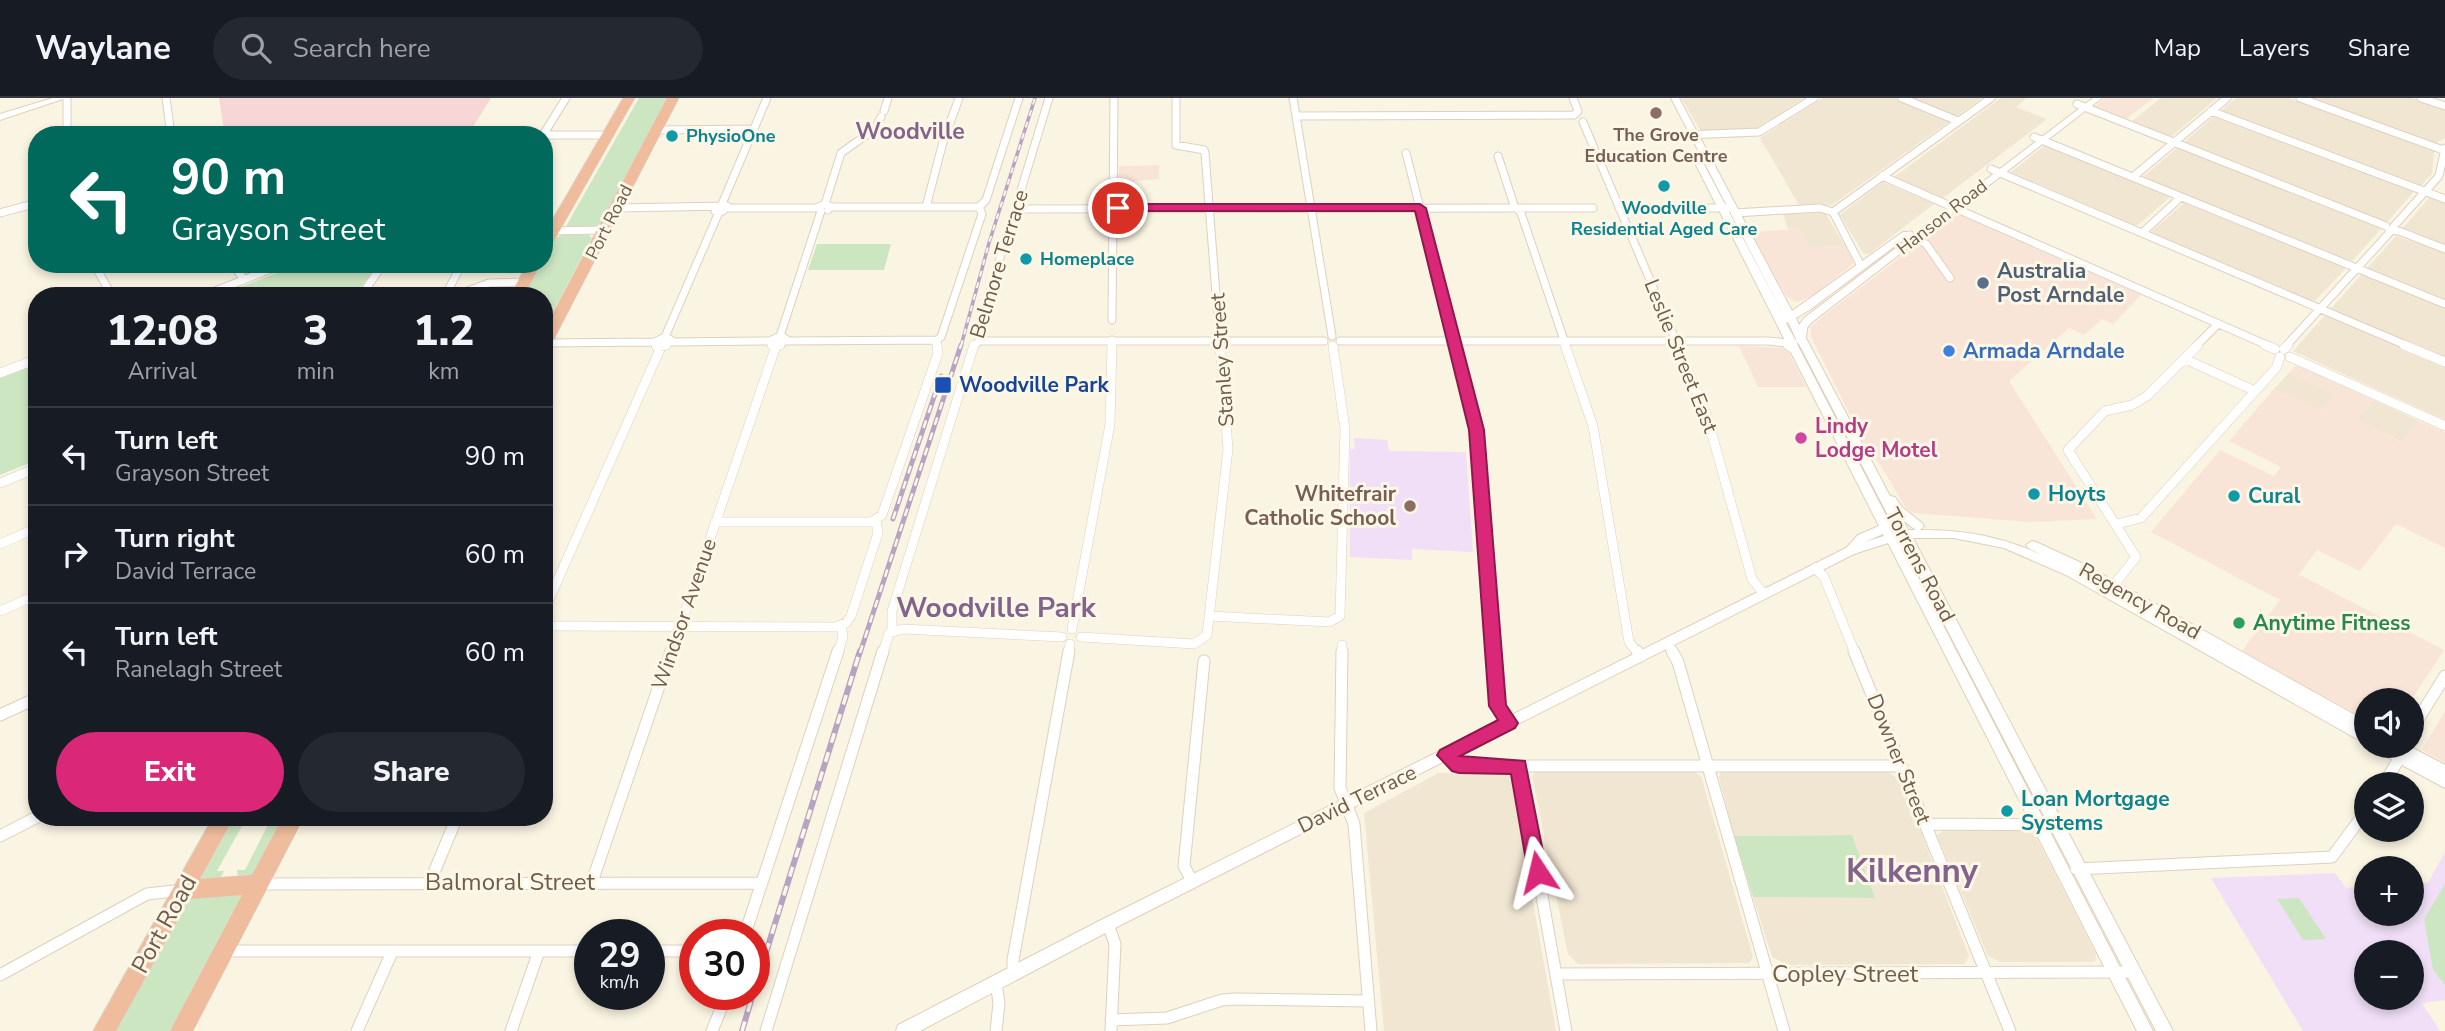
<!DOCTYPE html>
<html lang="en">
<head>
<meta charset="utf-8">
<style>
  body { margin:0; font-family:"Nunito Sans",sans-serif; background:#242831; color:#f1f3f6; height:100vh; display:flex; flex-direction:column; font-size:26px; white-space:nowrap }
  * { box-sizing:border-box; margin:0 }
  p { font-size:23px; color:#9ea1a6 }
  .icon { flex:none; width:38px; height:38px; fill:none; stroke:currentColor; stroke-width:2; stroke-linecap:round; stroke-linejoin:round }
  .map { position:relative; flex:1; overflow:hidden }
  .side { position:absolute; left:28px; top:189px; width:525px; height:539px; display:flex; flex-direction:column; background:#171b24; border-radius:28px; box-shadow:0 4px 10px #0003 }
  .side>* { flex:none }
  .banner { position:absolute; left:28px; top:28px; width:525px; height:147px; border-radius:28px; box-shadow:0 4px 10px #0003; background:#00695c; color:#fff; overflow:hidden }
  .tools { position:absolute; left:2354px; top:590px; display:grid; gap:14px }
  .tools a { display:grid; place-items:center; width:70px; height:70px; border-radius:50%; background:#171b24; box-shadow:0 4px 10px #0003; font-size:35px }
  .speed { position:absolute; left:574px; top:821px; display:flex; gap:14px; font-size:35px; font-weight:700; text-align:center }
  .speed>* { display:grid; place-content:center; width:91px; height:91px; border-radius:50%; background:#171b24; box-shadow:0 4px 10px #0003; line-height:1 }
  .speed small { font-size:18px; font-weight:400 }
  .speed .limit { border:10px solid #d22; background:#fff; color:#111 }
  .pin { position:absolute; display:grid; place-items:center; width:60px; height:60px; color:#fff; margin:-30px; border:4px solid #fff; border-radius:50%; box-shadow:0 2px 7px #0007 }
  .me { position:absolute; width:77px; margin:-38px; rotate:350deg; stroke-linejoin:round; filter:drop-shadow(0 0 5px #0008) }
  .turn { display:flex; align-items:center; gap:24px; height:147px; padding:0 28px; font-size:32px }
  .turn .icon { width:91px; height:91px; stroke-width:2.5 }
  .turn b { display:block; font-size:49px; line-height:60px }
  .eta { display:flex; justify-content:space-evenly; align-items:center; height:119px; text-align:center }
  .eta b { font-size:42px; font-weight:800; line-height:49px }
  .button { display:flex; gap:14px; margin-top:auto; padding:14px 28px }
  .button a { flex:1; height:80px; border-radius:42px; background:#db2777; color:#fff; font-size:28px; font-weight:800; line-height:80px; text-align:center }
  .button a+a { background:#242831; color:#f1f3f6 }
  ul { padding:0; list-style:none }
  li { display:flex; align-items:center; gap:21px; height:98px; padding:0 28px; border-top:2px solid #363941 }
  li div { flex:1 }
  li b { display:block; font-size:26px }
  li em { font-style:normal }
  header { display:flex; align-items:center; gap:42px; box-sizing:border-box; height:98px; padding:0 35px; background:#171b24; border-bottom:2px solid #363941 }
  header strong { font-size:33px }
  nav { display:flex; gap:38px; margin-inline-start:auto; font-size:24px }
  .search { width:490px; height:63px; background:#242831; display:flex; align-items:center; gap:18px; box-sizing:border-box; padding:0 24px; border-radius:38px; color:#9ea1a6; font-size:26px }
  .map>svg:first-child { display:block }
</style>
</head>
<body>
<header>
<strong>Waylane</strong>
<div class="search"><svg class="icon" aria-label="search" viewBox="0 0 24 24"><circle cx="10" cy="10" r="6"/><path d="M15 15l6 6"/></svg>Search here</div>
<nav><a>Map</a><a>Layers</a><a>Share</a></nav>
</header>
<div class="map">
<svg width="2445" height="933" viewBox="0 0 2445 933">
  <rect width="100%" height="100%" fill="#faf4e2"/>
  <path fill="#f1e6d2" d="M1681,0h123l-49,31 -54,2z
    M1823,0h159l-150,107h-33l-39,-67z
    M2001,0h26l-11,9 31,12 -104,79 -49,-21z
    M2161,0h56l-46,39 -40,-15z
    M2236,0h52l146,53 -2,23 -11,11h-4l-193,-72 -2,-3z
    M2309,0h103l33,11v29l-9,5z
    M2213,19l199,73 1,3 -26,29h-3l-198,-78 -2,-2z
    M2044,48h4l122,51 -32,28h-4l-123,-53z
    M2176,51h5l200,80 -28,31h-5l-202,-82 -2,-2z
    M1883,84l51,22 -65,50 -6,-1 -23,-38z
    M2429,100l16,5v43l-42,-18z
    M2184,105l159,63 2,3 -30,32 -4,-1 -157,-66 -2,-3z
    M1821,115l5,1 19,32 -36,1 -11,-18h-10l-5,-15z
    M2396,138l49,17v167l-152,-69z
    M2289,275l47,21 -15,17 -47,-22z
    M2373,302l46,21 -17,21 -46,-21z
    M1538,672l156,2 7,4 52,181 -4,6 -171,1 -10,-10 -36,-178z
    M1722,672l166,2 13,9 68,175 -5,8 -176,1 -16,-8 -19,-60 121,1 -22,-63 -118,1 -15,-59z
    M1439,675h71l46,258h-172l-20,-218z
    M2027,732l7,3 62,121 -1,8h-94l-13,-6 -51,-121 6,-4z"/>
  <path fill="#f9e5d7" d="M2105,0h48l-28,22 -31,-13z
    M1159,67v14l-24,2 -1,24h-16l1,-39z
    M1957,116l184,81 -28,29 -11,-5 -18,16 -15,-7 -60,53 88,138 -67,3 -117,-9 -8,-6 -25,-43 -11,-11 -58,-116v-10l7,-7z
    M1798,131l11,18 36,-1 9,17 -41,33 -16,6 -11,-6 -35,-64z
    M1739,248l48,2 19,39h-48z
    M2299,268l74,34 -17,21 45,21 18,-21 26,11v116l-49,-24 -36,47 -43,-21 -22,30 5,-5 144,75 -33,50h-45v19l-124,-68 38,-51 -129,-68 69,-82 54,26 7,-9 -52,-26 45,-52 48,22 13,-17 -46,-21 5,-6z
    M2445,613v52l-23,-13z"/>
  <path fill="#f0dff6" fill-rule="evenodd" d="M1354,340l33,2 2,11 77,1 7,100 -61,-3v11l-62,-3v-108h5z
    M2445,754v148l-23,3 18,28h-137l-92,-153 124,-5 11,15 20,-1v27h46v-30l16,-1zM2366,854h46v46h-46z"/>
  <path fill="#f7d6d6" d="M219,0h272l-23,37h-243z"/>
  <path fill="#cde6c2" d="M639,0h28l-68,128 -34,2z
    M562,137h27l3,3 -48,90v-32h-20l18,-32h2l12,-26z
    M817,146h74l-7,26h-76z
    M300,166h78l-23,32h-138z
    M37,266v96l-37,15v-97z
    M234,719h13l-30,54h7l-4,8 -20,1z
    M272,719h12l-32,59 -14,2 -1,-8h8z
    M1852,737l23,63 -122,-1 -19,-61z
    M2445,786v101l-12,-15 -9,-51z
    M242,796l-72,137h-56l75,-131 4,-3z
    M2299,800l27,41 -23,1 -26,-41z"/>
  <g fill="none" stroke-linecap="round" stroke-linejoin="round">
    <g stroke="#ddd1bf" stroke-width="9">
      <path id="street-far2" d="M67,0v37
        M166,0l5,37
        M1176,0v47l28,5 1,3 15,193
        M1293,0l39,238
        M1902,0l56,23
        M2300,0l143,52
        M2421,0l24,8
        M2077,6l309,122
        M884,13l4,-13
        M2211,13l234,88
        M1296,18l278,-1 4,-4 -5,-13
        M1583,24l95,224
        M657,32l97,-1
        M542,37h67
        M543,37l23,-37
        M1685,37l74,-3 55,-34
        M2034,39l411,167
        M1406,55l49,193
        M1498,58l16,49 7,8 45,133
        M1991,71l417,177
        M1882,78l387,170
        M2133,79l94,-79
        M722,106l45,-106
        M825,106l16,-51 34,-24 6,-12
        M830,109h149
        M926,109l17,-65 16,-44
        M979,109l7,-7 33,-102
        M617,110l110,-2 -4,5h-8
        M727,110h89l9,-4 5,2 -2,4
        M1619,110h114
        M1020,111l573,-1
        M1020,111l-2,-9 31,-102
        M1833,114l158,-114
        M1833,114l28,54
        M0,115l37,-10
        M1735,115l85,-5 13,4
        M2394,128l45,-50 6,-28
        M2389,132l10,1 46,18
        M544,133l62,-1
        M2142,135l39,-36
        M1910,137l16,9 24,34
        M94,166l18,32
        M233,166l11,16
        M202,198l82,-32
        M361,198l22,-32
        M445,198l17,-32
        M454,198l35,-13 35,-1
        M1112,222l2,-222
        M780,238l41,-125
        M780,238l6,3 -7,7h-6l-3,-5z
        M665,239l54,-125
        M786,243l151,-1
        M979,243h345
        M979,243v-12l34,-115 7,-5
        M1340,243h429l17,2 4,3
        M655,244l2,4
        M655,244l10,-5 6,3 -7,6
        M671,244l99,-1
        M544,245l111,-1
        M937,248v-6l4,-3 41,-123 -3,-7
        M974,248l5,-5
        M1112,248v-6
        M2196,248l22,-22
        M2286,248l105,-115"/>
    </g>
    <g stroke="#ddd1bf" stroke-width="10">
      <path id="street-far1" d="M656,247l1,2 9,-2
        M772,247h8
        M1454,247l22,85 17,223
        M1565,247l28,81 36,216 9,11
        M1677,247l30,71 45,163 12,15
        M1788,247l4,3
        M2265,247l10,4
        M2404,247l41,17
        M2284,251l4,-4
        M2290,259l155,69
        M2185,261l70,32
        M0,275l37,-14
        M0,385l37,-15
        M715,424h156l11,-7 56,-162 -1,-8
        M2117,426l24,-6 135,-150 4,-11
        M0,446l37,-16
        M1815,470l9,9 31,76
        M2110,492l26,-33 -68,-107 37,-39 27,-6 15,-9 51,-51
        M0,513l37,-16
        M544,513l117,-264
        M1209,518l120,6 11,-6 5,-187 -12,-83
        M544,528l291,1 11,-4 5,-7 27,-83 -2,-12
        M1072,531l38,-205 2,-79
        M892,533v-20l82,-266
        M1081,539l113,7 13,-9 21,-186 -8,-104
        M1668,545l5,10
        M671,555l105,-307
        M838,555l5,-16 -2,-12
        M883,555l6,-20 14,-4 159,8
        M1068,555l2,-9
        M1342,555v-8"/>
    </g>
    <g stroke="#ddd1bf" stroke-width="13">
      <path id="street" d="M1342,553l-2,137 14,36 17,207
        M1493,553l4,55 12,17
        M1637,553l4,5
        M1672,553l6,11 106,369
        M1854,553l156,380
        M0,617l37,-17
        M2412,631l33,-53
        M1446,657l8,9 10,2h437
        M1519,669l47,264
        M2384,686l16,-27 1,-11
        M1925,726l131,1
        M0,738l37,-19
        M2076,771l256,-12 34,-46
        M1192,783l-8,-15 20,-205
        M430,784l27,-65
        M592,784l79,-231
        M259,786l502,-1
        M1108,826l7,20 -4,87
        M745,836l93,-283
        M223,853h367
        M649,853h46
        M1013,875v-13l56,-309
        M1556,876l578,-2
        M0,877l147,-81 36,-4
        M996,884l3,21 -3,28
        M1111,922l56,-2 55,-18 12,-1 134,2
        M357,933l35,-79
        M511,933l28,-80
        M712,933l15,-37
        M766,933l117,-380"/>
    </g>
    <g stroke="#dfd0bb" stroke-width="2">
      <path id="secondary" d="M53,0h13l-66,22v-6z
        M1671,0h8l113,213 111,-79h6l2,2 -100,75 -15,9 3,7 5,-7 289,-220h9l-290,224 -5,6 -1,10 84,158 5,1 7,10 20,16 2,3 -4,4c45,0 78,6 120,24l-12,-6 -2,-3 6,-4 4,1 50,23 280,156v23l-300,-169 -62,-27 -50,-10h-41l260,493h-17l-256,-492 -1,1 254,491h-16l-249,-488 -34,11 -741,375 -193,102h-24l2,-6 205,-106 743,-371 12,-13 21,-9 -187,-369 4,-3 4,3 84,159zM1788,224l8,17v2l-10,-18zM1796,244l3,2 93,179h-2zM1903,422l11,9 2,1h-8zM1883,436l1,2 -19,6z
        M2372,648h37l36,19v23l-71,-38z"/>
    </g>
    <g stroke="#dcd8d4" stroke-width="1">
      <path id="highway" d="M623,0h12l-84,148 -7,4v-16z
        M667,0h12l-128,247 -7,5v-20z
        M527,166h14l-17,32h-14z
        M213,719h21l-34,62 52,-4 31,-58h21l-111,214h-23l72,-136 -53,4 -73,132h-23z"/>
    </g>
    <use href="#street-far2" stroke="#fff" stroke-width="7"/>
    <use href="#street-far1" stroke="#fff" stroke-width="9"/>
    <use href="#street" stroke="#fff" stroke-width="11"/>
    <use href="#secondary" fill="#fff" fill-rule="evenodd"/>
    <use href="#highway" fill="#efbd9e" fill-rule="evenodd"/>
    <g stroke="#b7a3c2" stroke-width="3.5">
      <path id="rail-far2" d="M961,248l28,-103 46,-145"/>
    </g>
    <g stroke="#b7a3c2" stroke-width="5">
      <path id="rail-far1" d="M893,421l48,-143
        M860,555l101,-308"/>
    </g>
    <g stroke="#b7a3c2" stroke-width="6">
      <path id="rail" d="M754,893l106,-340
        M742,933l11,-37"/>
    </g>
    <use href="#rail-far2" stroke="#fdf7e8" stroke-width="2" stroke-dasharray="6" stroke-linecap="butt"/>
    <use href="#rail-far1" stroke="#fdf7e8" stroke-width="2.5" stroke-dasharray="8" stroke-linecap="butt"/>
    <use href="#rail" stroke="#fdf7e8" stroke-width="3.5" stroke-dasharray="10" stroke-linecap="butt"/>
  </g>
  <path fill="#db2777" stroke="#8e194d" stroke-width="2" d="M1118,106h302l6,4 58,222 22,275 12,18 -3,5 -55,28 65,5 22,111 -2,6 -7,3 -7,-3 -3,-6 -17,-98 -52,-1 -7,-2 -15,-16 3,-5 58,-30 -9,-14 -20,-276 -54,-219h-301v-6z"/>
  <g fill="#8d6e63" stroke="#fdf7e8" stroke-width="2.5">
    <circle cx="1656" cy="15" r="7"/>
    <circle cx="1410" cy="408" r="7"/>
  </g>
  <g fill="#0f9aa8" stroke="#fdf7e8" stroke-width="2.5">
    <circle cx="672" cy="38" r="7"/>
    <circle cx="1664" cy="88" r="7"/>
    <circle cx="1026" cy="161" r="7"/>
    <circle cx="2034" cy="396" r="7"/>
    <circle cx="2234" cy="398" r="7"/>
    <circle cx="2007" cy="713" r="7"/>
  </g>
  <circle fill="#5c6f8a" stroke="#fdf7e8" stroke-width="2.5" cx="1983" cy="185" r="7"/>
  <circle fill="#3f7fe0" stroke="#fdf7e8" stroke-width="2.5" cx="1949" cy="253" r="7"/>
  <rect fill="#1a4fb4" stroke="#fdf7e8" stroke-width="2.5" x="934" y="278" width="18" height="18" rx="3.5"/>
  <circle fill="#d1479c" stroke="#fdf7e8" stroke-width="2.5" cx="1801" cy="340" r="7"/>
  <circle fill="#2e9e5b" stroke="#fdf7e8" stroke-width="2.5" cx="2239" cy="525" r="7"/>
  <g text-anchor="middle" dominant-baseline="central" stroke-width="6" stroke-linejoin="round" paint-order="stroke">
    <g font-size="18" font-weight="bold" fill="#785e54" stroke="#fdf7e8">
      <text x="1656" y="37">The Grove<tspan x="1656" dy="21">Education Centre</tspan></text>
    </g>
    <g font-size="18" font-weight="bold" fill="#0d838f" stroke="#fdf7e8" text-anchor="start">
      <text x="686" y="38">PhysioOne</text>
      <text x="1664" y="110" text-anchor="middle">Woodville<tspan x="1664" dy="21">Residential Aged Care</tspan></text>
      <text x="1040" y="161">Homeplace</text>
    </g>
    <g font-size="18" fill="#6f5c4b" stroke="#fdf7e8">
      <text transform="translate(1942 119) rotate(-38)">Hanson Road</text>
      <text transform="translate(609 124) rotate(-63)">Port Road</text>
    </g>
    <g font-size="21" fill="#6f5c4b" stroke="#fdf7e8">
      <text transform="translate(999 166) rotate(-73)">Belmore Terrace</text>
      <text transform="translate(1681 258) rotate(68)">Leslie Street East</text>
      <text transform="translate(1222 262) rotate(-94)">Stanley Street</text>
      <text transform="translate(1920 467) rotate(62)">Torrens Road</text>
      <text transform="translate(2140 503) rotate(29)">Regency Road</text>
      <text transform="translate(684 516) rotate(-71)">Windsor Avenue</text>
      <text transform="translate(1899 661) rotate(68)">Downer Street</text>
      <text transform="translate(1357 701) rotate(-26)">David Terrace</text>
    </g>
    <g font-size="21" font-weight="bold" fill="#4e5e75" stroke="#fdf7e8" text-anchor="start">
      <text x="1997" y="173">Australia<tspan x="1997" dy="24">Post Arndale</tspan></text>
    </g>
    <g font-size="21" font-weight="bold" fill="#366cbe" stroke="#fdf7e8" text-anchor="start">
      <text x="1963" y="253">Armada Arndale</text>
    </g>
    <g font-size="21" font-weight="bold" fill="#164399" stroke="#fdf7e8" text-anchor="start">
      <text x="959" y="287">Woodville Park</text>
    </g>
    <g font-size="21" font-weight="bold" fill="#b23c85" stroke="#fdf7e8" text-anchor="start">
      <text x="1815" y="328">Lindy<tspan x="1815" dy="24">Lodge Motel</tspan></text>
    </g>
    <g font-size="21" font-weight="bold" fill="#785e54" stroke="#fdf7e8" text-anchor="end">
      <text x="1396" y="396">Whitefrair<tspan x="1396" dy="24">Catholic School</tspan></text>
    </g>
    <g font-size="21" font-weight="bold" fill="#0d838f" stroke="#fdf7e8" text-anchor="start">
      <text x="2048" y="396">Hoyts</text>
      <text x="2248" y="398">Cural</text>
      <text x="2021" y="701">Loan Mortgage<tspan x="2021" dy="24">Systems</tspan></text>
    </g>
    <g font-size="21" font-weight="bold" fill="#27864d" stroke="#fdf7e8" text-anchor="start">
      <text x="2253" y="525">Anytime Fitness</text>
    </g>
    <g font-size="23" font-weight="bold" fill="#83638c" stroke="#fdf7e8">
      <text x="910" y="33">Woodville</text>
    </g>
    <g font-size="24" fill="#6f5c4b" stroke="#fdf7e8">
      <text x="510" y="784">Balmoral Street</text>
      <text transform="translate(164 826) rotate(-61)">Port Road</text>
      <text x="1845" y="876">Copley Street</text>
    </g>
    <g font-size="28" font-weight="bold" fill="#83638c" stroke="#fdf7e8">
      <text x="996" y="510">Woodville Park</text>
    </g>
    <g font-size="33" font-weight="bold" fill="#83638c" stroke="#fdf7e8">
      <text x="1912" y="773">Kilkenny</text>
    </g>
  </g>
</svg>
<div class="tools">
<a><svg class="icon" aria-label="sound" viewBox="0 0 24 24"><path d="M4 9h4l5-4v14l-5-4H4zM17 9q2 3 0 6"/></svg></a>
<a><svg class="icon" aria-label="layers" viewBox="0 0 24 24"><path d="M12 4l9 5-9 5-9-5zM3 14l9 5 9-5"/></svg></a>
<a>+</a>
<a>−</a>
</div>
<div class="speed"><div>29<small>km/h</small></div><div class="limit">30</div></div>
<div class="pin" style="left:1118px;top:110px;background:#d93025"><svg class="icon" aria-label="arrive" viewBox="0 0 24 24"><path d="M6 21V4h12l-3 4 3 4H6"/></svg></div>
<svg class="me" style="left:1538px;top:774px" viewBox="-20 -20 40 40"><path d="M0-17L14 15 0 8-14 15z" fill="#db2777" stroke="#fff" stroke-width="4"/></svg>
<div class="banner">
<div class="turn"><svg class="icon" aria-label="left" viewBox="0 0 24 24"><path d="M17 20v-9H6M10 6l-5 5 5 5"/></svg><div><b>90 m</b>Grayson Street</div></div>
</div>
<section class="side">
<div class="eta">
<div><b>12:08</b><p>Arrival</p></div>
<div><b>3</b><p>min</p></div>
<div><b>1.2</b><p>km</p></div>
</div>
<ul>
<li><svg class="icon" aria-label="left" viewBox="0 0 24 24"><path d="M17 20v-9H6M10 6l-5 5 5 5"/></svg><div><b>Turn left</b><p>Grayson Street</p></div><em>90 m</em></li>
<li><svg class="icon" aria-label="right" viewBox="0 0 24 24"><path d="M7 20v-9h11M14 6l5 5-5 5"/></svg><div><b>Turn right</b><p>David Terrace</p></div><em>60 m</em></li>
<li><svg class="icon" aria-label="left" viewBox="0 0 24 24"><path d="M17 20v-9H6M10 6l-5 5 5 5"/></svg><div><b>Turn left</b><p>Ranelagh Street</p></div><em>60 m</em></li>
</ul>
<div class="button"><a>Exit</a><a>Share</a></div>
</section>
</div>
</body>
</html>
